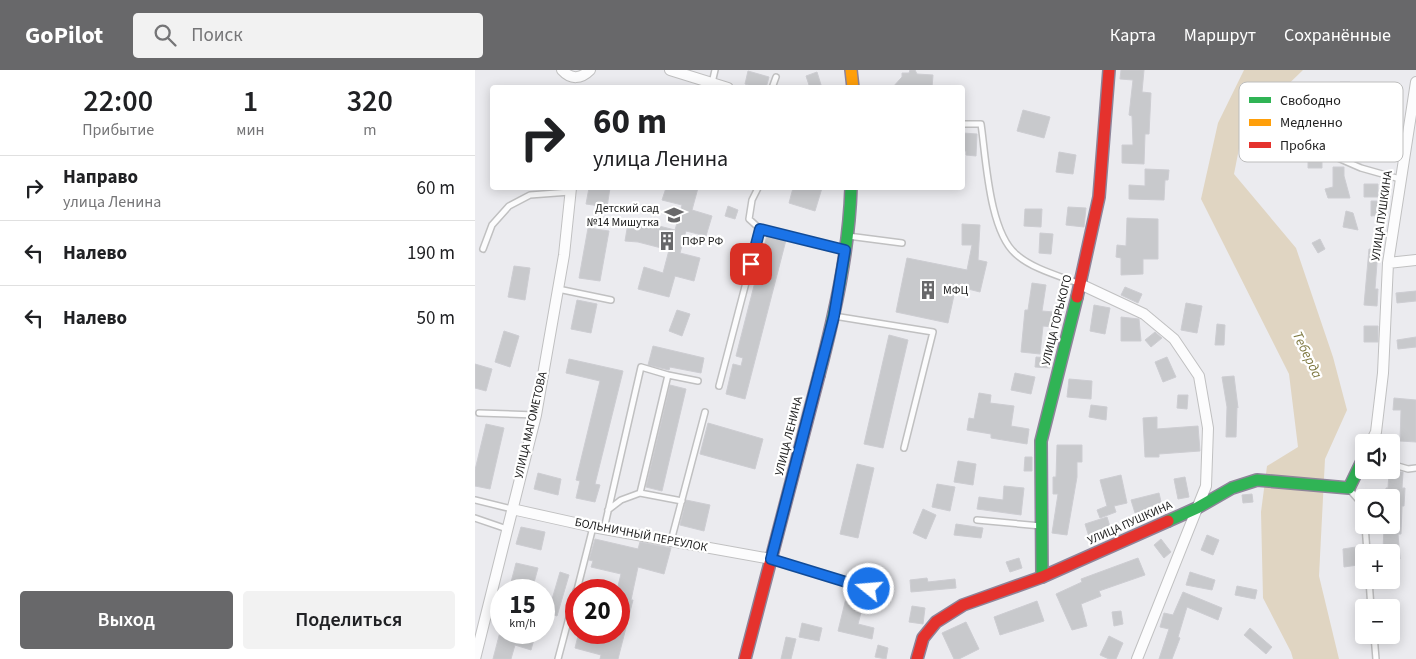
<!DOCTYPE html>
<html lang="ru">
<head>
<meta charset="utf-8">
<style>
  body { margin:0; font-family:"Source Sans 3",sans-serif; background:#f2f2f2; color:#202124; height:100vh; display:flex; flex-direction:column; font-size:19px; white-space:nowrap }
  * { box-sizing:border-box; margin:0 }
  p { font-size:16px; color:#757577 }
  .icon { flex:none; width:28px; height:28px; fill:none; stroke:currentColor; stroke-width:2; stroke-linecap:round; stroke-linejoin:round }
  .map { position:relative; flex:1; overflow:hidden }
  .panel { display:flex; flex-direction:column; background:#fff; width:475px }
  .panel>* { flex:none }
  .banner { position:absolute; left:15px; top:15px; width:475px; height:105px; border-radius:5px; box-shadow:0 2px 12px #0003; background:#fff; color:#202124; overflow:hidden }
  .buttons { position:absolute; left:880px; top:364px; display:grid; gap:10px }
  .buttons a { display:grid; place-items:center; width:45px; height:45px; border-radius:5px; background:#fff; box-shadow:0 2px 12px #0003; font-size:25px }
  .speed { position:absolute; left:15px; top:509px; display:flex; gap:10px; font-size:25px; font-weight:700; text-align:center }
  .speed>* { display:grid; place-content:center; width:65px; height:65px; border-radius:50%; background:#fff; box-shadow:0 2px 12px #0003; line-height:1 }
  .speed small { font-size:12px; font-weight:400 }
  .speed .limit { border:8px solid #d22; background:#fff; color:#111 }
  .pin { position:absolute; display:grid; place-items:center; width:42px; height:42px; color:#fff; margin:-21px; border-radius:10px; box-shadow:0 2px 8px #0006 }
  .me { position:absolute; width:55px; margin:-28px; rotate:287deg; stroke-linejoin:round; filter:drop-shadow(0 0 4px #0008) }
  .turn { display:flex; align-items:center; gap:18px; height:105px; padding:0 20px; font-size:22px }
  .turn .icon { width:65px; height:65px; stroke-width:2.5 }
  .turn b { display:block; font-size:35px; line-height:42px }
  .eta { display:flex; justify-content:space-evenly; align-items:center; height:85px; text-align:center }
  .eta b { font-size:30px; font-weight:600; line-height:35px }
  .button { display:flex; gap:10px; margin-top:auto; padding:10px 20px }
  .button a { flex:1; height:58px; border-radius:5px; background:#68686a; color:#fff; font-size:20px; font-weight:600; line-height:58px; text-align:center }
  .button a+a { background:#f2f2f2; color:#202124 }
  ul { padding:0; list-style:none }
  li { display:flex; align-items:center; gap:15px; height:65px; padding:0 20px; border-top:1px solid #e0e0e0 }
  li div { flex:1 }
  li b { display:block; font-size:19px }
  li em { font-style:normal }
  header { display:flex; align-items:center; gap:30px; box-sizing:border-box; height:70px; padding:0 25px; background:#68686a; color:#fff }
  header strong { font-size:24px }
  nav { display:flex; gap:28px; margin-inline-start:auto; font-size:18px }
  .search { width:350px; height:45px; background:#f2f2f2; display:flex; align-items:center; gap:12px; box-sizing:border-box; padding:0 18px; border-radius:5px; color:#757577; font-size:19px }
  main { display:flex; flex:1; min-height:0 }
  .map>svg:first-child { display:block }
</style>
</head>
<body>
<header>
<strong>GoPilot</strong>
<div class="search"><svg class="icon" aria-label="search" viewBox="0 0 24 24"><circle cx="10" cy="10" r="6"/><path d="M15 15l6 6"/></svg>Поиск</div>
<nav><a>Карта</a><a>Маршрут</a><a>Сохранённые</a></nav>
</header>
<main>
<section class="panel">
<div class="eta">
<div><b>22:00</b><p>Прибытие</p></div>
<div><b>1</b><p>мин</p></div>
<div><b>320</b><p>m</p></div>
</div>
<ul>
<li><svg class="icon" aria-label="right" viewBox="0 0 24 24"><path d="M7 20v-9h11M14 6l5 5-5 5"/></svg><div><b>Направо</b><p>улица Ленина</p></div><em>60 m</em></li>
<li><svg class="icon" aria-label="left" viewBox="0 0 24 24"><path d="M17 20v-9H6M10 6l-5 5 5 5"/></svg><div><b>Налево</b></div><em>190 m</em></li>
<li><svg class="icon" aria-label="left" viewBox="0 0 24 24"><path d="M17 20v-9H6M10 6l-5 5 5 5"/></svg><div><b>Налево</b></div><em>50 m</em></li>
</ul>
<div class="button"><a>Выход</a><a>Поделиться</a></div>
</section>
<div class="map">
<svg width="941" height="589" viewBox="0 0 941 589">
  <rect width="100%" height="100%" fill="#ebebef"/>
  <path fill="#e0d5c2" d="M769,0h59l-60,58 -9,46 62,74 37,109 14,53 -22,49 -6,117 20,83h-46l-2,-7 -28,-54 -2,-86 6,-46 31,-19 -9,-73 -88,-175 17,-76z"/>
  <path fill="#c8c9cc" stroke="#cdcdd2" d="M435,0h5l2,4 16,1 -1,13h-40l10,-11v-4h7z
    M646,0h23l-2,22 9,1 -2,41h-4l-1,30 -22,-1v-18h11l-1,-29 -3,-1 4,-35 -13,-1z
    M273,1l21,6 -3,11h-8l-13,-4z
    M342,2l5,16h-12l-4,-12z
    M865,12h10v12h-10z
    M548,40l27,7 -6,21 -27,-7z
    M488,63l14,1 -1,22 -10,-1v-4h-3z
    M584,82l17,3 -3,19 -17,-2z
    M833,84h14v14h-14z
    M858,97h11v9l6,22h-22l-3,-9 8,-2z
    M670,99l24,1 -1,10h-3l-1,20 -35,-1v-14l16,1z
    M889,114h14v13h-14z
    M114,118h21l-3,19 -21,-3z
    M191,118h32l-6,22 20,6 -6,20 -20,-5 -6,22 20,5 -6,23 -19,-5 -6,21 -31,-8 6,-22 19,6 6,-23 -31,-8 -13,-1 3,-18 27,4v-2l20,5 7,-25 -20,-5z
    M318,118h29l-7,23 -26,-8z
    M896,131h11v14l-11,1z
    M253,136l10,4 -3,9 -10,-3z
    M593,137l18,1 -2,19 -18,-2z
    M550,139h17l-1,18 -17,-1z
    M871,141l7,2 5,17 -15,-3z
    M652,148l31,1v40h-15v15l-22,1v-17l-5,-1 1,-12 9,1z
    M487,154l18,1 -2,35 9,2 -7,30 -24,-6 -8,37 -52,-11 11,-54 60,12 5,-25h-10z
    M113,158l21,3 -9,50 -21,-3z
    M565,163l13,1 -2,20 -12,-1z
    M292,165l19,5 -41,159 -19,-5 7,-30 8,2 2,-8 -7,-2z
    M845,169l5,10 -7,4 -6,-10z
    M894,179l9,1 -3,39h3l-1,17 -13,-1z
    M39,196l16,2 -5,32 -17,-3z
    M557,213l14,2 -4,26 12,1 -1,15 -10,-1 -3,28 -19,-2 4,-42h3z
    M650,217l17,7 -4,9 -17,-8z
    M941,221v10l-19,2 -1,-10z
    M102,230l20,4 -6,29 -20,-4z
    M711,233l16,3 -5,27 -16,-3z
    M619,235l16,3 -5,26 -15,-3z
    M202,240l13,4 -8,22 -13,-5z
    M646,247l18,2 2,22h-20z
    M742,254l8,1 -1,20h-9z
    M889,256h14v16h-14z
    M29,261l15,5 -9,31 -15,-5z
    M680,262l7,6 -11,9 -6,-7z
    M414,265l19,5 -25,108 -19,-4z
    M941,267v10l-18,2 -1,-9z
    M178,276l51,12 -3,15 -31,-6 -1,3 -21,-5z
    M561,287l14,1v10l-15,-1z
    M692,287l9,20 -13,5 -8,-20z
    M94,289l54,12 -28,113 5,1 -5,17 -19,-4 4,-17 -4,-1 24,-99 -34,-8z
    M0,294l17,5 -6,22 -11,-3z
    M540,303l20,4 -4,17 -20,-4z
    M759,306l4,32 -1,-1 -1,30h-10l1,-30 -5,-30z
    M594,309l23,2 -1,18 -24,-2z
    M195,315l16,4 -24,102 -16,-4z
    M504,323l12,2 -1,8 24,3 -3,20 18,3 -2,15 -36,-6v-4l-24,-4 2,-12 5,1z
    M703,325h10l-1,14 -10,-1z
    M919,328l22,2v42l-16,-1 1,-31h-8z
    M616,335l16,2 -1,13 -17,-3z
    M682,347v12l41,-3 2,25 -41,3v3h-14l-2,-39z
    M233,353l55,16 -8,30 -55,-15z
    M11,354l18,4 -14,61 -15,-3v-16z
    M582,375h25v17h-5v15l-10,58 -15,-2 6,-39h-5v-17h3z
    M550,387h7v14h-8z
    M483,391l18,3 -3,21 -19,-3z
    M382,394l17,4 -16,70 -18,-4z
    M914,402h14l-1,16h3l-1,18h-2l-1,28h-3l2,25h-9v-7h-8l1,-27h7v-27h-5v-10h2z
    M63,403l23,6 -3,16 -24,-6z
    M646,405l6,28 -13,3 2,6 -16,6 -3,-8 10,-4 -7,-26z
    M710,407l4,20 -11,2 -4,-20z
    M462,414l18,3 -5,24 -18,-4z
    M529,416l20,2 -3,27 -44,-6 2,-12 24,3z
    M684,423l3,13 -27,7 -4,-13z
    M777,424l1,8 -10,1 -1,-8z
    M211,430l24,5 -6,26 -24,-6z
    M448,439l13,6 -10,24 -13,-6z
    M632,447l5,16 -22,7 -5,-16z
    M481,454l27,4 -2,10 -27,-3z
    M46,457l24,5 -4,18 -25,-6z
    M732,465l12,5 -6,15 -12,-5z
    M120,469l43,10 2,-7 31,6 -7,26 -26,-7 -7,33h2l-15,59h-18l1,-4 -26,-7 4,-16h40v-42h-2l4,-16 -30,-7 2,-6 -4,-1z
    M686,469l10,13 -7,6 -10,-13z
    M881,477l2,18 -14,2 -1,-18z
    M544,488l3,10 -12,4 -4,-10z
    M663,488l7,17 -46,16 2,5 -20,8 6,22 -15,4 -16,-36 26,-12 -1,-3z
    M41,493l22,5 -6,22h-23z
    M85,502l9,3 -12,41 -9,-3z
    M715,502l25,8 -3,10 -26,-5z
    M452,508l1,4 27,-3 1,9 -45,4 -1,-12z
    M762,516l20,4 -2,9 -20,-4z
    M708,522l39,16 -4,12 -31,-13 -9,30 2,1 -8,21h-13l10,-30 -9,-2 4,-14 9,2z
    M372,524l18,3 -7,27 16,4 -2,11 -34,-8z
    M562,531l7,20 -44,14 -6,-18z
    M437,536l13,2 -2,16 -14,-2z
    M646,541l2,13 -9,2 -2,-14z
    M491,552l13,27 -20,10h-5l-12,-26z
    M327,553l20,5 -3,13 -20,-4z
    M775,558l22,19 -6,7 -22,-19z
    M25,562l22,6 1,-6h13l-5,18 -16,-5 -4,14h-18z
    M634,566l14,7 -7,16h-7l-9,-4z
    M311,567l10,2 -5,20h-10z
    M403,575l10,3 -2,11 -11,-2z"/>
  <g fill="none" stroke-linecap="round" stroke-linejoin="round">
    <g stroke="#c0c0c1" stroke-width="8">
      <path id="lane" d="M237,13l3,-13
        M297,18l4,-11
        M860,36l3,52 23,10 39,11
        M488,54h18c5,34 8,109 36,131 16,14 43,21 63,29
        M283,118l-6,12 -3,19 11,10 84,20
        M373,166l54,7
        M8,179l9,-24 17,-19 21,-11 40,-3
        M83,219l53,11
        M359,246l99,16 -29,116
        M244,316l41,-157
        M4,343l56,2
        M916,394l17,5 8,-1
        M874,419l14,16 1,8
        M0,430l37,9
        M207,431l-42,-8 28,-118 30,6
        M133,440l13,-10 19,-7
        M0,448l32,11
        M502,450l64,6
        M890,455l2,27
        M129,459l37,-162 27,8
        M196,471l34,-129
        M296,489l98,30
        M894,510l2,28
        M102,520l16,-63
        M899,565l2,24
        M83,589l18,-68"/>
    </g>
    <g stroke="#c0c0c1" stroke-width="12">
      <path id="street" d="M87,0c9,10 19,9 28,0
        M195,0l58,18
        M913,193l28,-3
        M605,214l64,30 30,25 25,37 9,52 -2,58 -69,173
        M896,372l5,-10 7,-59 5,-110 28,-181
        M37,439l81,18 178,32
        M0,589l61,-244 28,-160 7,-67"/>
    </g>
    <g stroke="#8e8499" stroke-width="14">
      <path id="fast" d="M344,305c16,-62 30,-124 32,-187
        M693,451l29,-13 35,-20 25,-8 92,8 15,-31
        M567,507l-1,-136 36,-144"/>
    </g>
    <g stroke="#8e8499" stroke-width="14">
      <path id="slow" d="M376,0l2,18"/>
    </g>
    <g stroke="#8e8499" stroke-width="14">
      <path id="jam" d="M602,227l22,-100 10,-127
        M270,589l74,-284
        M442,589l6,-21 13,-16 27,-17 79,-28 126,-56"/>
    </g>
    <use href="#lane" stroke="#fcfcfd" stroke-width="5"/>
    <use href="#street" stroke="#fcfcfd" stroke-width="10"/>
    <use href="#fast" stroke="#30b455" stroke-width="11"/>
    <use href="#slow" stroke="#ff9f0a" stroke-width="11"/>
    <use href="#jam" stroke="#e5322d" stroke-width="11"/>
  </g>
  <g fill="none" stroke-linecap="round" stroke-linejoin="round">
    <g stroke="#114b97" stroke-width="12">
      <path id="route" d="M276,194l9,-35 85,21 -11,66 -63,243 98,30"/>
    </g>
    <use href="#route" stroke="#1a73e8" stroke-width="9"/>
  </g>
  <defs>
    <g id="school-bare" transform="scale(1.5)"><path d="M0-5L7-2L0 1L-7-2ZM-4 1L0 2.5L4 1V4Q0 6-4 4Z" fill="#68686a" stroke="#fff" stroke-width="2.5" paint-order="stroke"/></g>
    <g id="building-bare" transform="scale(1.5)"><path d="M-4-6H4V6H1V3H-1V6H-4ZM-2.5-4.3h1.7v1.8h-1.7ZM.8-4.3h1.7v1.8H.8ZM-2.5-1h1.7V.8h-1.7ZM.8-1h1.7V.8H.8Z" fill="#68686a" stroke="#fff" stroke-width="2.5" paint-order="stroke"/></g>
  </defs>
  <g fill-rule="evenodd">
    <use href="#school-bare" x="199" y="145"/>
    <use href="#building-bare" x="192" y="171"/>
    <use href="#building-bare" x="453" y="220"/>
  </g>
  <g text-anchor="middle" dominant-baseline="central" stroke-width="4.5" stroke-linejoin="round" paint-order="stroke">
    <g font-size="12" fill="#222" stroke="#fff" text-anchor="start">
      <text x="184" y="138" text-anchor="end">Детский сад<tspan x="184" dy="14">№14 Мишутка</tspan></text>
      <text x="207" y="171">ПФР РФ</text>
      <text x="468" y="220">МФЦ</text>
    </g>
    <g font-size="12" fill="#222" stroke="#fff">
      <text transform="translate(907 146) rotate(-82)">УЛИЦА ПУШКИНА</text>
      <text transform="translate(582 250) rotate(-76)">УЛИЦА ГОРЬКОГО</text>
      <text transform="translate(56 355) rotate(-77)">УЛИЦА МАГОМЕТОВА</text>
      <text transform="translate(314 366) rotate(-76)">УЛИЦА ЛЕНИНА</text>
      <text transform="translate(655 453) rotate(-24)">УЛИЦА ПУШКИНА</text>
      <text transform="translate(166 465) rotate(11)">БОЛЬНИЧНЫЙ ПЕРЕУЛОК</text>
    </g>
    <g font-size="14" font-style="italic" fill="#7e7840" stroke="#fff">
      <text transform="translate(832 285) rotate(64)">Теберда</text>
    </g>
  </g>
  <rect x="764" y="12" width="164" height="80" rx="8" fill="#fff" stroke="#bdbdbd" stroke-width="1"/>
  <rect x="774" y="27" width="22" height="6" fill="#30b455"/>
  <rect x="774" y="49" width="22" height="7" fill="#ff9f0a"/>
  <rect x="774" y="72" width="22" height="6" fill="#e5322d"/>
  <g font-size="14" fill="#222">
    <text x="805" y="35">Свободно</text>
    <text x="805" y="57">Медленно</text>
    <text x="805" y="80">Пробка</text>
  </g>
</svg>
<div class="buttons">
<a><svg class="icon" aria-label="sound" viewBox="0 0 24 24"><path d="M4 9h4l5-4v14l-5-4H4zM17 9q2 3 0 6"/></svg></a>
<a><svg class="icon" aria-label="search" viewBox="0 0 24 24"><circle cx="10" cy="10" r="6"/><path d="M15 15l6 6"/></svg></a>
<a>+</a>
<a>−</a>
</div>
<div class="speed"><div>15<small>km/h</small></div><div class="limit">20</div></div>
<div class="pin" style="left:276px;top:194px;background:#d93025"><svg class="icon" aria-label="arrive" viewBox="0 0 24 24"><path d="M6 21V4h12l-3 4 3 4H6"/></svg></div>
<svg class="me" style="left:394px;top:519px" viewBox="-20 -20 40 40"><circle r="17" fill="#1a73e8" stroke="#fff" stroke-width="3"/><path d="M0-11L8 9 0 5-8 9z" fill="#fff"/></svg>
<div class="banner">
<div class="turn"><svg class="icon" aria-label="right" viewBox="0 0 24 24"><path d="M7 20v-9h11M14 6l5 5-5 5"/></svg><div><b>60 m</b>улица Ленина</div></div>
</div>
</div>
</main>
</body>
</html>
